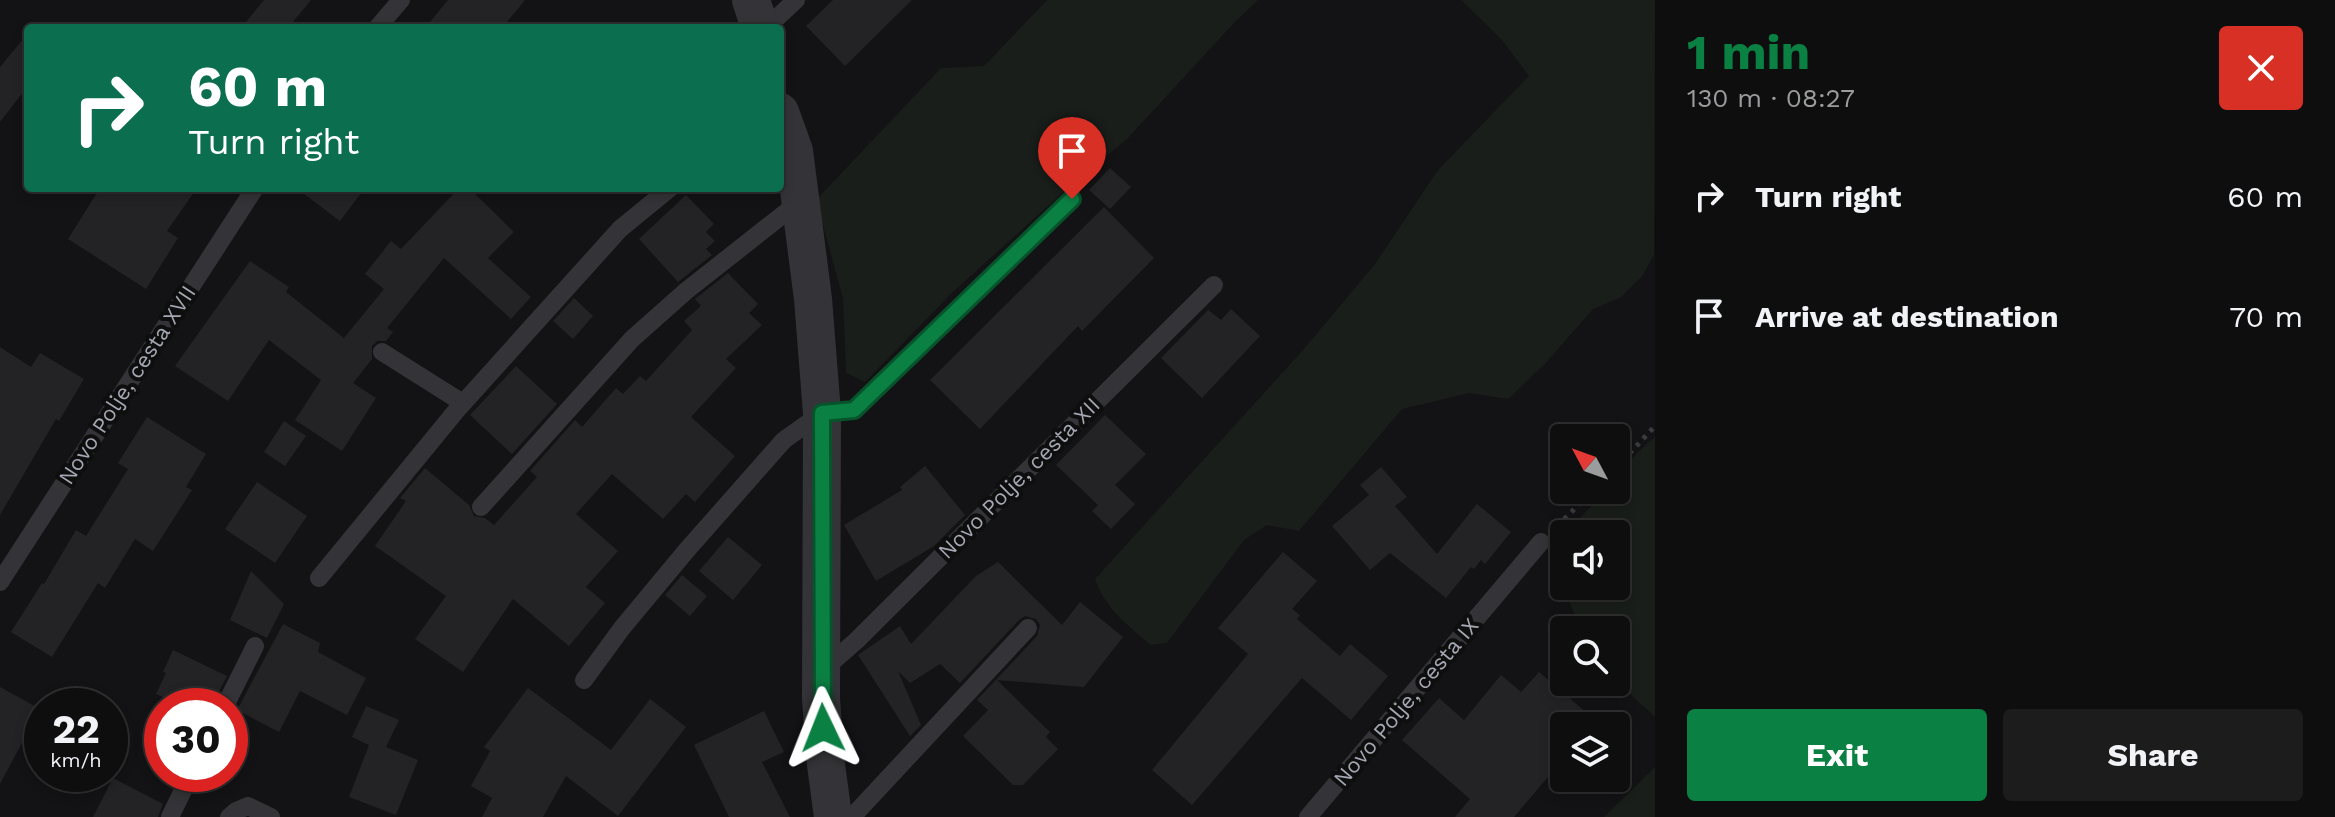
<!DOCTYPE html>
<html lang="en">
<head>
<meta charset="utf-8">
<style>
  body { margin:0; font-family:"Work Sans",sans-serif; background:#1c1c1d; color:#f1f3f6; height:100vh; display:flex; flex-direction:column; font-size:30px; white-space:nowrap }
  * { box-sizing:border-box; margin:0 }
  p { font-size:26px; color:#9b9c9e }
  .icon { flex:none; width:44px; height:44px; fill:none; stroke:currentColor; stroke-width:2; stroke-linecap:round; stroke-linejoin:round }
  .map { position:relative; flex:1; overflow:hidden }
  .drawer { display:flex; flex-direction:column; background:#0e0e0f; width:680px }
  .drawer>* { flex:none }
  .guide { position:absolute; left:24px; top:24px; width:760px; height:168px; border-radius:8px; box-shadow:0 4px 12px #0003,0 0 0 2px #2e2e2f; background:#0b6e4f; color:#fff; overflow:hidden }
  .needle { width:52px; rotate:311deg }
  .tools { position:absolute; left:1550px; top:424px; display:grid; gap:16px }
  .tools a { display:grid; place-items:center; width:80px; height:80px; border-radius:8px; background:#0e0e0f; box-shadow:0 4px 12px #0003,0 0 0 2px #2e2e2f; font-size:40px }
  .speed { position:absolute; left:24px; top:688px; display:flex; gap:16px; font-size:40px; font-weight:700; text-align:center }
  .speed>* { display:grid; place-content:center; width:104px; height:104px; border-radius:50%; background:#0e0e0f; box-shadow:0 4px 12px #0003,0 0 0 2px #2e2e2f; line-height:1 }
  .speed small { font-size:20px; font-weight:400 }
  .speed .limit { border:12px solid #d22; background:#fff; color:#111 }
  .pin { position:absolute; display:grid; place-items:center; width:68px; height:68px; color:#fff; margin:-82px -34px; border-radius:50% 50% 50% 0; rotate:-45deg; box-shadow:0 0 8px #0007 }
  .pin .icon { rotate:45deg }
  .me { position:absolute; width:88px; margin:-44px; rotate:358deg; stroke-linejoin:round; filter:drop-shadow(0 0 6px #0008) }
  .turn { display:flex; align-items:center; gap:28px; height:168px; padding:0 32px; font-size:36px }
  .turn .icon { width:104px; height:104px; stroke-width:2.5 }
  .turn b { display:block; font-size:56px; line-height:68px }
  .round { display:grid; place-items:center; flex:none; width:84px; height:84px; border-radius:8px; background:#1c1c1d }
  .overview { display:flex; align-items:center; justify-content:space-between; height:136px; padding:0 32px }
  h1 { font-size:48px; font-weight:700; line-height:60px; color:#0b8043 }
  .action { display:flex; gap:16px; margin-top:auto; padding:16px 32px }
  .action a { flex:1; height:92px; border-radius:8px; background:#0b8043; color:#fff; font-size:32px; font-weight:700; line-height:92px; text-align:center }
  .action a+a { background:#1c1c1d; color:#f1f3f6 }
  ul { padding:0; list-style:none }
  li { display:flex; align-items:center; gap:24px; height:120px; padding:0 32px }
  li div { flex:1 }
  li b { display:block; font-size:30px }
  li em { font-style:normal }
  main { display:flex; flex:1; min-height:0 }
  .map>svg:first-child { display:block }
</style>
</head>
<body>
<main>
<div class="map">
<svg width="1655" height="817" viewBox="0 0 1655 817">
  <rect width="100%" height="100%" fill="#131214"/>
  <path fill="#191e1a" d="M1047,0h211l-26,25 -104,113 -59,49 -115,104 -89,91 -19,-9 -3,-75 -27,-98 125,-132 43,-2z
    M1461,0h194l-1,255 -11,20 -22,22 -28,12 -48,55 -37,35 -39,-6 -67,16 -103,122 -32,-6 -23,15 -77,103 -16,2c-22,-18 -47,-38 -56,-66l208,-229 72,-86 63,-94 91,-94 -27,-36z
    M1655,437v280l-39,-36v-51h-35l-13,-31v-13h48v-52h-46v-6l37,-38h9c0,-18 25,-42 39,-53z
    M1655,767v50h-51z"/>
  <path fill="#232325" d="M264,0h47l-23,28h-47z
    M448,0h77l-23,28h-77z
    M833,0h79l-67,66 -39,-40z
    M28,33v53l-28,36v-55z
    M1110,168l21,19 -21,22 -21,-19z
    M100,188h97l-30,43 11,7 -32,51 -78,-50z
    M296,188h69l-25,33z
    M459,188h10l45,44 -26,26 43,39 -20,22 -67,-61 -57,70 6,4 -7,9h-9l-5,5v13l-19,24 23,15 -34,53 -47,-31 26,-40 -52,-40 -41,61 -53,-35 75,-105 39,26 -3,5 58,46 40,-49 -19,-15 26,-33 10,8z
    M686,195l28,29 -8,8 9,9 -9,8 6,6 -34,27 -39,-43z
    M1104,207l50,51 -72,73 -4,-5 -98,103 -50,-49z
    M728,273l30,31 -9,9 13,12 -36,34 10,9 -45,49 44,39 -40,46 -9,-8 -23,25 -51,-45 -36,40 42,37 -32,36 19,16 -36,43 -56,-47 -50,73 -48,-33 31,-43 -71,-50 31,-45 -6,-3 25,-30 44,37 5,11 11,2 9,7 43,-48 -7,-6 45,-51 7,7 34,-39 7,6 17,-18 6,5 46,-51 -8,-9 17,-15 -6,-7z
    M574,298l19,18 -20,23 -20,-18z
    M1231,309l29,27 -58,62 -41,-40 47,-48 13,10z
    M0,347l31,20 9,-14 44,26 -25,42 -3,-2 -56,96z
    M516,366l41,38 -45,50 -42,-39z
    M1105,415l41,39 -31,31 20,19 -24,25 -19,-18 6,-6 -42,-40z
    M147,417l59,37 -20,33 6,3 -39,61 -18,-12 -30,49 -7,-5 -46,74 -41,-25 31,-49 2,1 32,-54 10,6 42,-67 -10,-6z
    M284,421l22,15 -21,30 -21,-14z
    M925,466l40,49 -31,31 -58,35 -32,-56 58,-35 -2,-3z
    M1381,467l26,30 -12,9 42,48 40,-50 34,28 -26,32 -4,-4 -7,9 -3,-2 -25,31 -56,-45 -20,17 -38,-44 37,-31 -9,-10z
    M257,482l50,34 -32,47 -50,-34z
    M728,537l34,28 -29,35 -34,-29z
    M1283,552l34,29 -25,28 8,6 -3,4 43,37 10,-12 38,32 -37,44 -49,-42 -110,127 -40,-35 96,-116 -30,-26z
    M998,562l64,63 18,-23 43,35 -39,50 -87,-7 53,52 -4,5 12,12 -35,36h-10l-50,-49 25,-26 -11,-10 60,-64 3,-11 -4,-6 -11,-3 -6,4 -59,63 -20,-19 -30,19 -12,-12 23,54 -11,11 -52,-81 42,-29 11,18 65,-68z
    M251,571l33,33 -17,34 -37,-18z
    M682,575l25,21 -17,20 -25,-21z
    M283,624l37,19 -2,9 48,26 -19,37 -47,-24 -21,41 -42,-22z
    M173,650l54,26 -12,23 -5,-3 -5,10h-23l-26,-12 10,-21 -3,-1z
    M1539,672l63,54h-38v32l-50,59h-59l15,-18 -68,-59 37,-42 25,22 37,-45 20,17z
    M0,687l40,22 -40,75z
    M528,688l83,62 39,-51 36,28 -68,89 -52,-40 -23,41h-61l10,-19 -21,-12 19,-35 -6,-4z
    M366,706l33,14 -13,27 32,13 -22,55 -47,-18 20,-52 -17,-8z
    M764,711l20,41 -22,10 28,55h-61l-35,-72z
    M113,778l50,26 -5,13h-65z"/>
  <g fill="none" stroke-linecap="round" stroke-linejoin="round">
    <path stroke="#3a3b3f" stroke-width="5" stroke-dasharray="4 6" stroke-linecap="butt" d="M1616,468l39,-42
      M1557,526l37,-36"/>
    <path stroke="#343438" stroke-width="18" d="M377,28l24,-28
      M766,28l30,-28
      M382,352l81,51
      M481,507l151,-168 54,-48 113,-89
      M319,578l137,-167 164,-182 50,-41
      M0,582l255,-394
      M824,669l32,-28 358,-356
      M584,680l38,-52 64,-77 98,-111 38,-27 32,-3 218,-211
      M225,706l30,-60
      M170,817l21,-43
      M229,817l7,-6 12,-5 23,11
      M852,817l176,-189
      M1308,817l233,-275"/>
    <path stroke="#343438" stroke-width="38" d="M751,0l9,28
      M780,112l14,39 19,148 9,114 -1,285 4,59 8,60"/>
  </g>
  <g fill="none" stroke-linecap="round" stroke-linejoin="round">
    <g stroke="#07532c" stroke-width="20">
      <path id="route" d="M823,728l-1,-315 32,-3 218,-211"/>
    </g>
    <use href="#route" stroke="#0b8043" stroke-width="14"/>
  </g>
  <g text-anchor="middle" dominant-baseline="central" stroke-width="8" stroke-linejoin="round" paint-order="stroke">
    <g font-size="22" fill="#a5a8b3" stroke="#0e0e0f">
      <text transform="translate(127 385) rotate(-57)">Novo Polje, cesta XVII</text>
      <text transform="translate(1019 478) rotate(-45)">Novo Polje, cesta XII</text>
      <text transform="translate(1406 702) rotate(-50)">Novo Polje, cesta IX</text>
    </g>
  </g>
</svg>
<div class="tools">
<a><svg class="needle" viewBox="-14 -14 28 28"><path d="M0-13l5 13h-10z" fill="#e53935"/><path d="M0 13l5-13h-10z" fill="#9b9c9e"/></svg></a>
<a><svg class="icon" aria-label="sound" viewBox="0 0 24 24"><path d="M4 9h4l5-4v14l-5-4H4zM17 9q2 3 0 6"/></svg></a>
<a><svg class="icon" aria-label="search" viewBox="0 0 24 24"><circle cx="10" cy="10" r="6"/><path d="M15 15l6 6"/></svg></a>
<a><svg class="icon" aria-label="layers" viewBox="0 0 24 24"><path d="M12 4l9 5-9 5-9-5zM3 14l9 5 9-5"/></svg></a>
</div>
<div class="speed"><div>22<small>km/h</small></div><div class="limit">30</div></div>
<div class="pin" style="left:1072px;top:199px;background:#d93025"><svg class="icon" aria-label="arrive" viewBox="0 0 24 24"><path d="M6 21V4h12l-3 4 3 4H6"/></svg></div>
<svg class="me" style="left:823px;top:728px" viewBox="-20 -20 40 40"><path d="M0-17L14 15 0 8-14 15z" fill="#0b8043" stroke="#fff" stroke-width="4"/></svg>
<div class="guide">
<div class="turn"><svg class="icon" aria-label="right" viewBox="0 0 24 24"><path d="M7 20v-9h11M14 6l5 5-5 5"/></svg><div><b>60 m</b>Turn right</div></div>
</div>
</div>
<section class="drawer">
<div class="overview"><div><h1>1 min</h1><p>130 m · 08:27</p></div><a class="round" style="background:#d93025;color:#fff"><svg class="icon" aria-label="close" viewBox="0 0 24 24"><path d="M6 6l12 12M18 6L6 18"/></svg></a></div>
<ul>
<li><svg class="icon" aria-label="right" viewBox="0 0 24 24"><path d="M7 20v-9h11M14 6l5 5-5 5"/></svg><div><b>Turn right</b></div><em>60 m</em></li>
<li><svg class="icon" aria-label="arrive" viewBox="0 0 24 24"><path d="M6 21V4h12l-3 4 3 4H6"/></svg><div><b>Arrive at destination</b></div><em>70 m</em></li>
</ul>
<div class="action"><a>Exit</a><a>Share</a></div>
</section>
</main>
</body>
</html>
